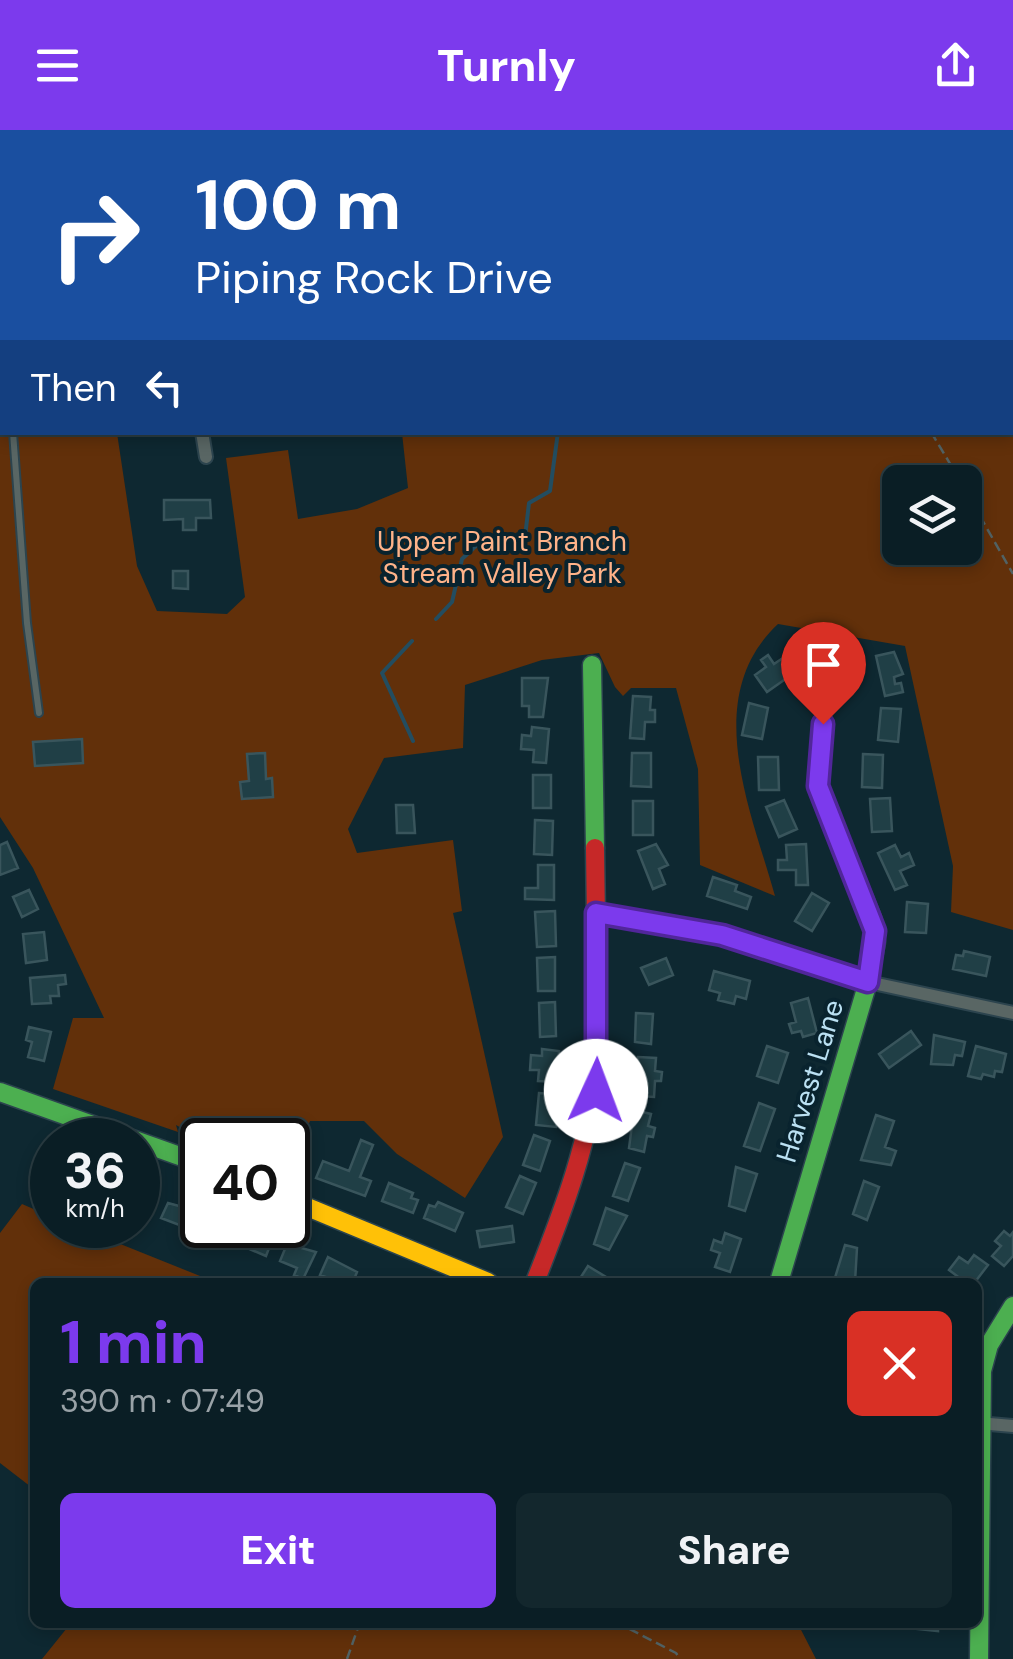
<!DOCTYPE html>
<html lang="en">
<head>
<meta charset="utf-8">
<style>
  body { margin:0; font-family:"DM Sans",sans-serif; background:#13272d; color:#f1f3f6; height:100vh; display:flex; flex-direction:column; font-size:38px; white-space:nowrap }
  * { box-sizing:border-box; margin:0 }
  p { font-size:32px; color:#99a2a7 }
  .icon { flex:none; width:55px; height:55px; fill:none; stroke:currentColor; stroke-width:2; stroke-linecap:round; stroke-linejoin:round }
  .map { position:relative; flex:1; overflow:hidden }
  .panel { position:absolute; left:30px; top:1148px; width:952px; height:350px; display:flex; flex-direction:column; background:#0a1e25; border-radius:15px; box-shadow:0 5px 15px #0003,0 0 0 2px #2a3c42 }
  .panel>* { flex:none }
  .guide { position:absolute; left:0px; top:0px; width:1015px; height:305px; box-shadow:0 5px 15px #0003,0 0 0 2px #2a3c42; background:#1a4fa0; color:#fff; overflow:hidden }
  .tools { position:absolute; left:882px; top:335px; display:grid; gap:20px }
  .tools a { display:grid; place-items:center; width:100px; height:100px; border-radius:15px; background:#0a1e25; box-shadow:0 5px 15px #0003,0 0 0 2px #2a3c42; font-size:50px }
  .speed { position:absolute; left:30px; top:988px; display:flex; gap:20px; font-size:50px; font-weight:700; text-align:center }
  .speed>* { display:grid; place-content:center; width:130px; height:130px; border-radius:50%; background:#0a1e25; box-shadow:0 5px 15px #0003,0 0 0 2px #2a3c42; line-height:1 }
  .speed small { font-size:25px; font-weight:400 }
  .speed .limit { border:5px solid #111; border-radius:15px; background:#fff; color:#111 }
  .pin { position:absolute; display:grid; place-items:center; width:85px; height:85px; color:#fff; margin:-102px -42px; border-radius:50% 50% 50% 0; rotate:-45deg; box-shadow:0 0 10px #0007 }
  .pin .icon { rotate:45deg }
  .me { position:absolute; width:110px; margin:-55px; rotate:2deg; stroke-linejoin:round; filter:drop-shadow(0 0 8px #0008) }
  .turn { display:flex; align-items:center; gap:35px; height:210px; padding:0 30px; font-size:45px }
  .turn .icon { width:130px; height:130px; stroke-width:2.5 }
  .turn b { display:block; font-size:70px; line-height:85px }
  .then { display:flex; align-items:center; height:95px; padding:0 30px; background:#0003; gap:20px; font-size:38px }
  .round { display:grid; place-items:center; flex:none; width:105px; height:105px; border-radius:15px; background:#13272d }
  .summary { display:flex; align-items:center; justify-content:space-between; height:170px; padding:0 30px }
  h1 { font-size:60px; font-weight:800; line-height:75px; color:#7c3aed }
  .action { display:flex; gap:20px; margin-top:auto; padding:20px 30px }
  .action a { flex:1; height:115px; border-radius:15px; background:#7c3aed; color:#fff; font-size:40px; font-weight:800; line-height:115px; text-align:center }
  .action a+a { background:#13272d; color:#f1f3f6 }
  header { display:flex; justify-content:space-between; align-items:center; height:130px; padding:0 30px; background:#7c3aed; color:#fff; font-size:45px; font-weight:800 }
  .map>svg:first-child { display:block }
</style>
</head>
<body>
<header><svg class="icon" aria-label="menu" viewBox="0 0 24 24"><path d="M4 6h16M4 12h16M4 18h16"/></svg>Turnly<svg class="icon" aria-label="share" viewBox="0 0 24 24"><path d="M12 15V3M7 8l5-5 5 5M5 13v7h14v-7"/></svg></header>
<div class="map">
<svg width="1013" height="1529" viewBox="0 0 1013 1529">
  <rect width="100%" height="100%" fill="#0e2831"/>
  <path fill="#62300a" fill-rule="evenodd" d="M373,0h640v800l-62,-18 2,-46 -48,-220 -127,-22c-78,73 -27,186 -3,272l-75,-31 -2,-96 -22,-81h-45l-8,8 -8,-9 -16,-34 -57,7 -77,25 -2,63 -79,10 -36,71 9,24 96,-13 9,71 -9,2 50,224 -38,61 -68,-44 -33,-33h-54l-22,58v-39h-85l-27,-15 2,7 -125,-43 20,-71h31l-71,-150 -33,-51v-558l2,173 115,1 20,133 20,45 70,3 18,-17 -19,-139 62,-8 10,69 59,-10 51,-21 -6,-55 610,-1v-300zM900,352h65v66h-65z
    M22,1074l30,13v8h21l142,57h-180v208l-35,-27v-230z
    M71,1493l726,-1 19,37h-774z"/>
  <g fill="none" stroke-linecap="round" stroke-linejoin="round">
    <path stroke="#234d60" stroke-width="4" d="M660,2l1,-2
      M436,489l16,-17 10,-43 18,-17 45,-5 4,-34 21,-12 8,-59
      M412,511l-30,32 31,68"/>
  </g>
  <path fill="#203f46" stroke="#39555c" stroke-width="2.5" d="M164,370h46l1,18h-15v12h-13v-11l-19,1z
    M173,441h15v18l-15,-1z
    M802,506l25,6 -1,10 8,1 1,-9 8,1 -2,22 -42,-5z
    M894,522l9,22 -9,3 1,7 6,-1 2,9 -18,4 -9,-40z
    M768,525l6,9 9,-6 11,15 -27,19 -12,-17 11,-8 -5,-7z
    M522,548h26l-5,39h-14v-11h-7z
    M633,566l18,1 -1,13h5v12h-10l-1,17 -14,-1z
    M749,573l19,5 -6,31 -20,-4z
    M881,578l20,1 -3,33 -20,-2z
    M532,597l17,2 -3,34 -13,-1 1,-12 -13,-1 1,-14 9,1z
    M82,609l1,24 -48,3 -2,-24z
    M265,623l1,26 6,-1 1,19 -31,2 -2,-17 9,-1 -2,-27z
    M632,623h19v34l-20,-1z
    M863,624l20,1 -1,33 -20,-1z
    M758,627h20l1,33h-20z
    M533,645h18v33h-18z
    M890,668l2,33 -20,1 -2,-33z
    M784,670l13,29 -18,8 -13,-30z
    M633,671h20v34h-20z
    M396,675h17l2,28h-18z
    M535,690l18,1 -1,34 -18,-1z
    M7,712l11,26 -18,7v-30z
    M656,714l12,21 -9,4 6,15 -12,5 -15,-38z
    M806,714l2,41h-12v-15h-18v-10h9l-1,-15z
    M895,715l6,12 8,-4 5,12 -14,6 7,14 -12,5 -17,-37z
    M538,735h16v35l-29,-1v-11h13z
    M713,747l24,8 -2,6 16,6 -4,12 -40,-13z
    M29,760l9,19 -16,8 -9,-20z
    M812,763l17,10 -17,28 -17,-10z
    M907,772l21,2 -2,29 -21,-1z
    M555,781l1,35 -19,1 -2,-35z
    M44,802l3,28 -21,3 -3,-29z
    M964,821l26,6 -4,19 -33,-7 3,-14 7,1z
    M555,827v34h-17l-1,-33z
    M666,828l7,17 -24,10 -8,-17z
    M714,841l36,10 -4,18 -10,-3 -2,8 -16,-4 2,-7 -11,-3z
    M65,845l1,9 -8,1 1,11h-9l1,7 -19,1 -2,-26z
    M808,868l9,35 -14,4 -2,-6 -9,2 -3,-9 7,-2 -5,-19z
    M555,872l1,34 -16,1 -1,-34z
    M636,883l17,1 -2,30 -16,-2z
    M29,897l22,5 -7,29 -16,-4 4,-15 -6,-2z
    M911,901l10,14 -32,23 -10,-14z
    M934,905l31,7 -3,14 -7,-1 -2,10 -22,-1z
    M767,916l21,7 -10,30 -21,-7z
    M976,916l30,8 -4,18 -7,-1 -1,6 -11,-3 -2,5 -13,-3z
    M542,919l17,2 -2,31 -19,-1 1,-11h-9l1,-15 11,1z
    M638,927l18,1 -1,13 7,1 -1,9h-6l-1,16 -15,-1z
    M539,963l21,2 -4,32 -20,-2z
    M759,973l16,6 -15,42 -16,-5z
    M634,980l17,4 -3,12 7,2 -2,9 -6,-1 -3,16 -15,-4z
    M876,985l18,6 -9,26 11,4 -5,14 -30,-5z
    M534,1005l16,6 -10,30 -17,-6z
    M361,1010l12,5 -13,32 11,4 -6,15 -49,-18 7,-17 26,10z
    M40,1023l12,4v22v-5l-17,-6z
    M625,1033l15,5 -12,33 -15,-5z
    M736,1037l21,7 -12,37 -16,-5z
    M520,1046l16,7 -13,31 -17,-7z
    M864,1051l15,6 -12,33 -14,-6z
    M138,1052l16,7 -7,20 -9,-4z
    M389,1053l24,10 -2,5 7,2 -5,13 -31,-12z
    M438,1072l25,11 -8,18 -31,-13 5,-13 6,2z
    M168,1073l26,7 -7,18 -26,-10z
    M606,1078l21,8 -18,34 -15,-6z
    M206,1095h29l-6,14 -25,-11z
    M248,1095l26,10 -8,21 -26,-11z
    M512,1096l2,16 -34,5 -3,-16z
    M1004,1101l6,5 3,-4v24l-9,10 -12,-10 9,-10 -6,-5z
    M725,1103l16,6 -11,33 -15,-5 5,-14 -9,-3 3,-10 8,3z
    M287,1114l29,8 -13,27 -9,-4 3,-7 -17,-7z
    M845,1115l12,3 -2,34 -21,-1z
    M974,1125l14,10 -13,17h-23l5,-6 -8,-6 10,-13 9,6z
    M328,1127l29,15 -4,10h-13l-20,-7z
    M588,1136l18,11 -3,5 -24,-2z
    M900,1492h38v9l-38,-4z"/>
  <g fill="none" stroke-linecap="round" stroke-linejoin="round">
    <g stroke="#2c444e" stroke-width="10">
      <path id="lane" d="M0,178l2,-2
        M2,196v14
        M13,302l14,191 12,90"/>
    </g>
    <g stroke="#2c444e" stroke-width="16">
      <path id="street" d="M164,0v2
        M0,133l2,13
        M202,302l4,25
        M596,783l126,22 146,47 145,31
        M978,1293l35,3"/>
    </g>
    <g stroke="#2c444e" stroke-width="21">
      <path id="fast" d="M592,535l3,183
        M0,962l202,72
        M779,1152l89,-300 8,-40 -4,-24 -54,-132 5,-62
        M979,1529l3,-288 7,-26 24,-39"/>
    </g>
    <g stroke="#2c444e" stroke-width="21">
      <path id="slow" d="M288,1069l200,83"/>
    </g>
    <g stroke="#2c444e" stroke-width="21">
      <path id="jam" d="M535,1152c29,-73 55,-142 63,-220l-3,-214"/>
    </g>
    <path stroke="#516264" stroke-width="2.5" stroke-dasharray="10 5" stroke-linecap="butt" d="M863,2l1,-2
      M931,302l30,50
      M965,360l48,84
      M616,1492l60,31 4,6
      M347,1529l13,-37"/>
    <use href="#lane" stroke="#596664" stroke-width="6"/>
    <use href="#street" stroke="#596664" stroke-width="12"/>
    <use href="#fast" stroke="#4caf50" stroke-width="18"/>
    <use href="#slow" stroke="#ffc107" stroke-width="18"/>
    <use href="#jam" stroke="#c62828" stroke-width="18"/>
  </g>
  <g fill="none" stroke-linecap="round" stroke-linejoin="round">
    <g stroke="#51269a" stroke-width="25">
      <path id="route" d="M596,961v-178l126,22 146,47 7,-51 -57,-145 5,-62"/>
    </g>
    <use href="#route" stroke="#7c3aed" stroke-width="18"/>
  </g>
  <g text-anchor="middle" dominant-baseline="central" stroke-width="8" stroke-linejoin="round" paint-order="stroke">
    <g font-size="28" fill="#ffb389" stroke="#09232e">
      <text x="502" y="411">Upper Paint Branch<tspan x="502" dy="32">Stream Valley Park</tspan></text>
    </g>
    <g font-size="28" fill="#bbe1f3" stroke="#09232e">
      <text transform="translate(810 951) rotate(-73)">Harvest Lane</text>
    </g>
  </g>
</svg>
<div class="tools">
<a><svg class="icon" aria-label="layers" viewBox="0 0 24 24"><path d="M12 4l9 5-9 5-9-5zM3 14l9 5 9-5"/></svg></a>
</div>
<div class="speed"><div>36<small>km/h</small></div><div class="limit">40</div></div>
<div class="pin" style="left:823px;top:594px;background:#d93025"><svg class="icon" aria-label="arrive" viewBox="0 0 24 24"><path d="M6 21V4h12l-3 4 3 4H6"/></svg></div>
<svg class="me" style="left:596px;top:961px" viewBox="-20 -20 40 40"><circle r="19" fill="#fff"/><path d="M0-13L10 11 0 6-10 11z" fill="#7c3aed"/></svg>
<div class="guide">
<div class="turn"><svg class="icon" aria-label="right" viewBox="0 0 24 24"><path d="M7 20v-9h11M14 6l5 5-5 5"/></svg><div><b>100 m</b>Piping Rock Drive</div></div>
<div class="then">Then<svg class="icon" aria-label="left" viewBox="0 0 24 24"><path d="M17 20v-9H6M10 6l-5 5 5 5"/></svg></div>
</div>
<section class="panel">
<div class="summary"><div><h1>1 min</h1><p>390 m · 07:49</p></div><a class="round" style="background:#d93025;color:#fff"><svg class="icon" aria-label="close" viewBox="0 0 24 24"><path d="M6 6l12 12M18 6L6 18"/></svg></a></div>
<div class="action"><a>Exit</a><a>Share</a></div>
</section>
</div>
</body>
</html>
